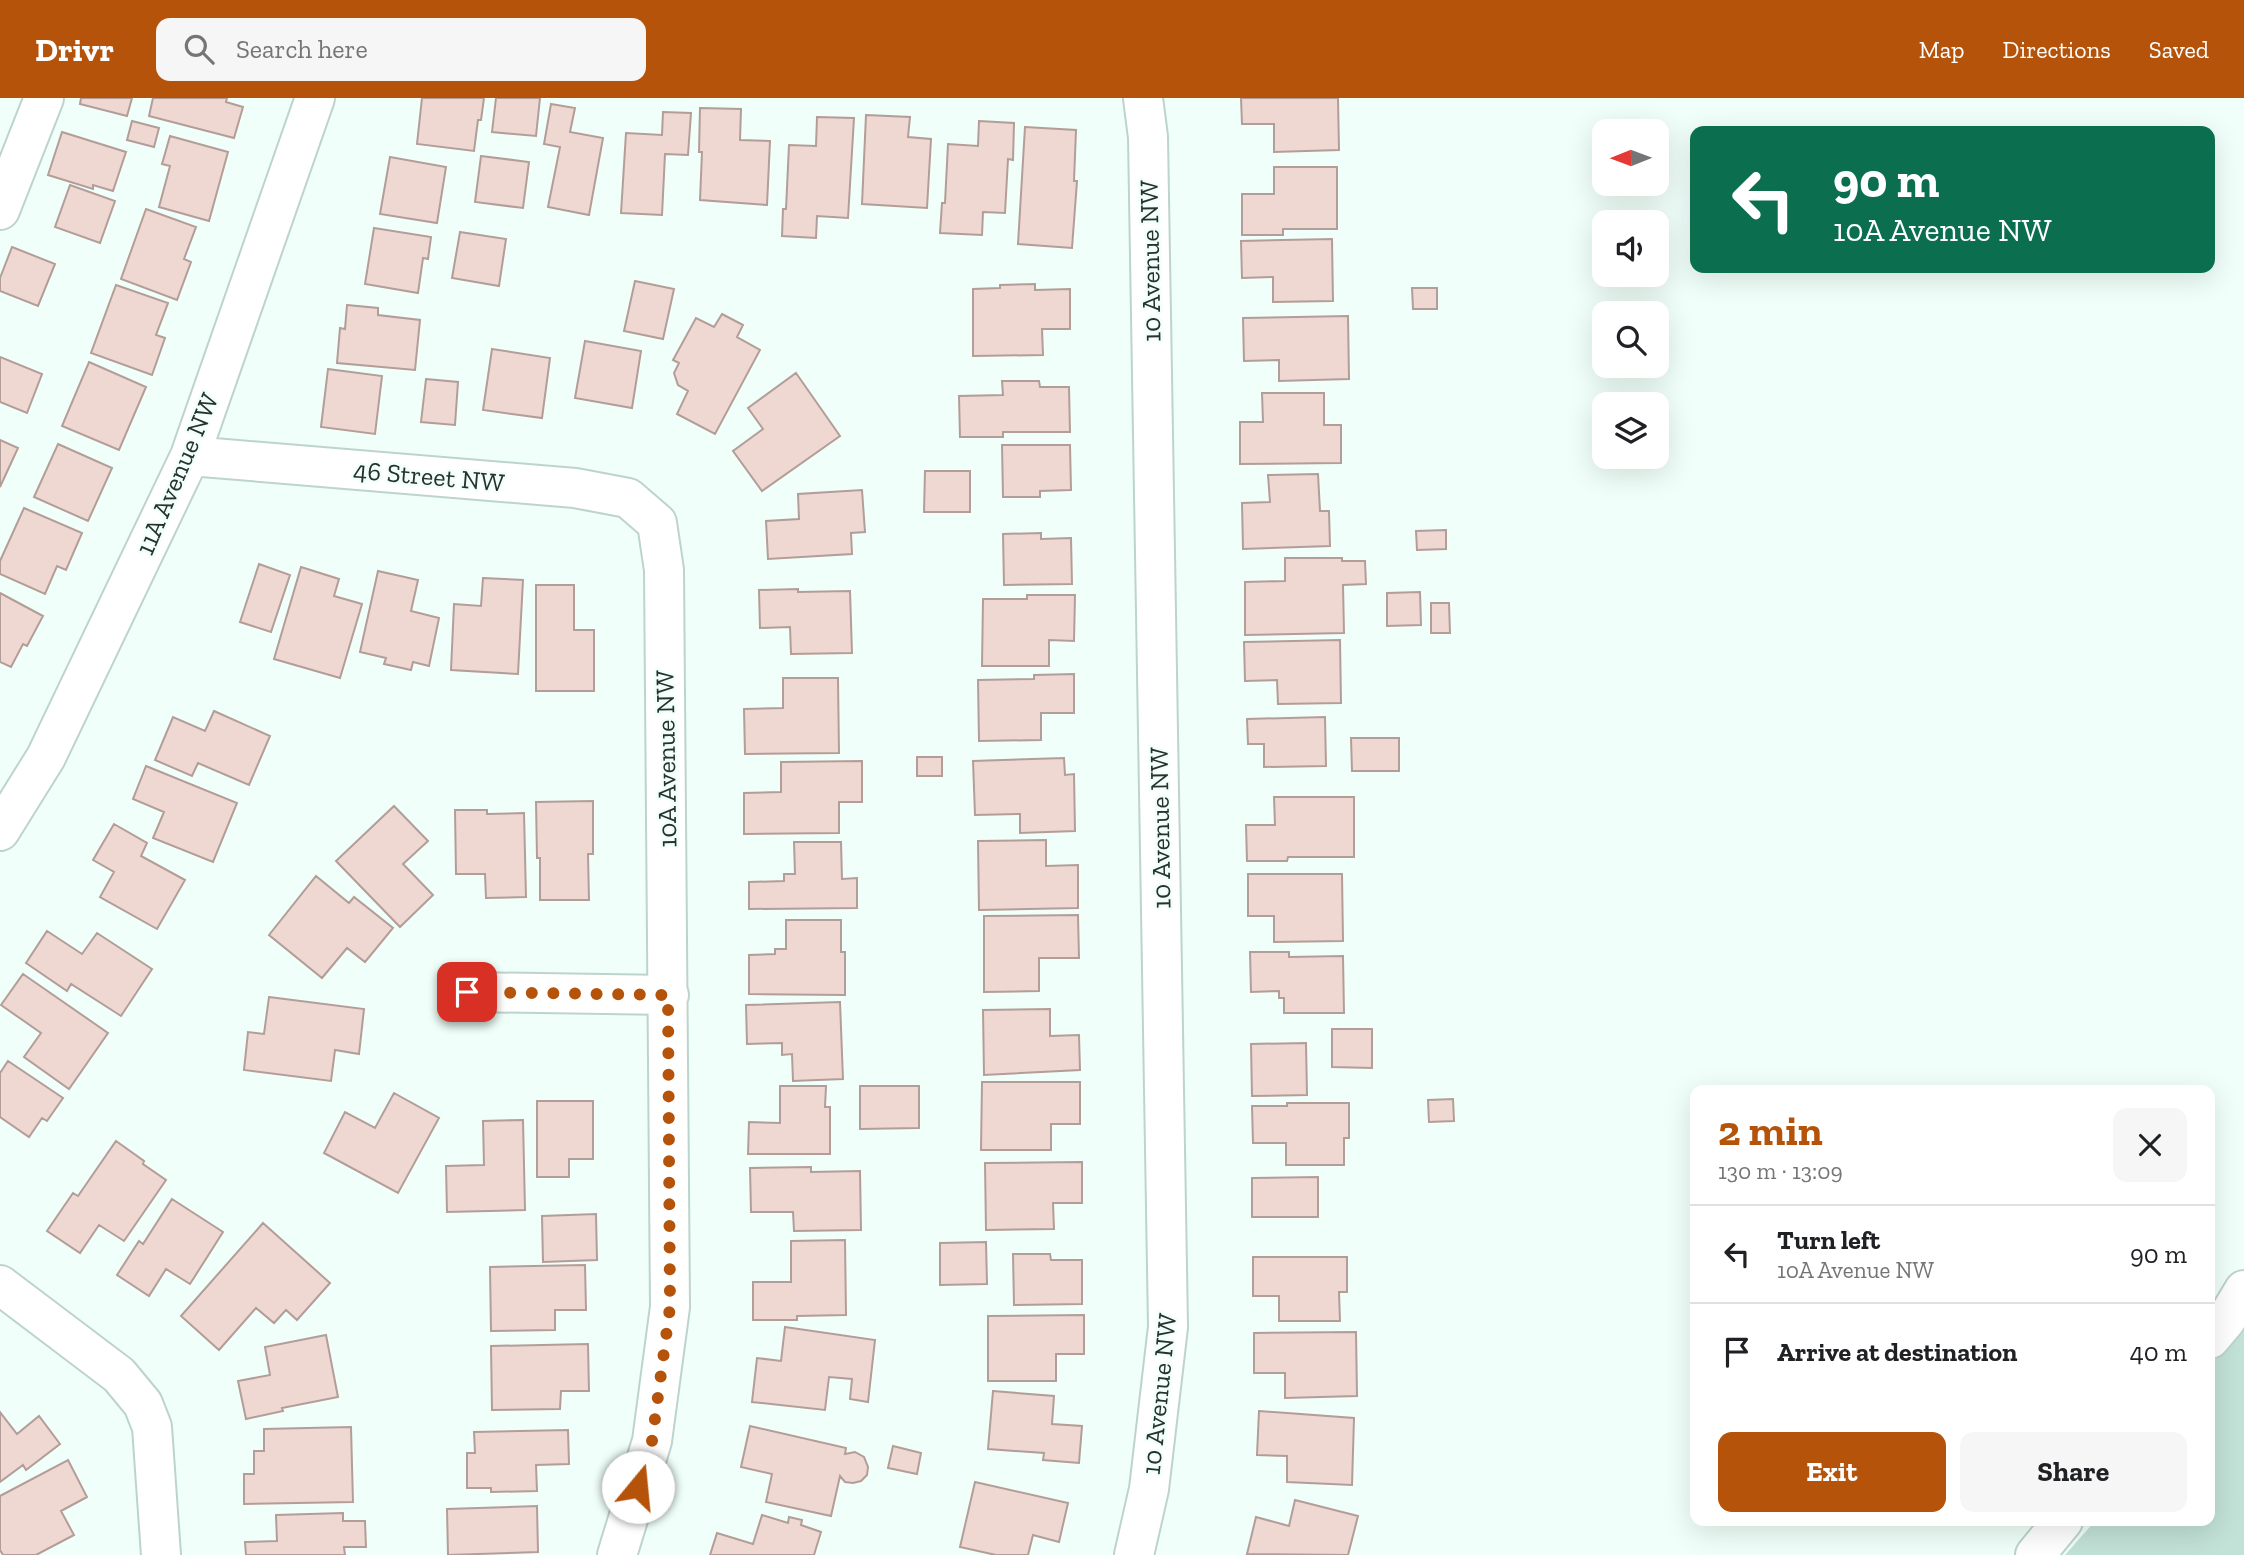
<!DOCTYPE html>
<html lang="en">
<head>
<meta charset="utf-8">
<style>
  body { margin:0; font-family:"Zilla Slab",serif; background:#f6f6f6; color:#202124; height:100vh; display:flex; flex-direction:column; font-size:26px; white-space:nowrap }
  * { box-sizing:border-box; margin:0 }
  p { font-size:23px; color:#757577 }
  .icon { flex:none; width:38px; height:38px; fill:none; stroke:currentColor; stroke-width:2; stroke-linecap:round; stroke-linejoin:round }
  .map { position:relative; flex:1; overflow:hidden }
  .panel { position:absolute; left:1690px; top:987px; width:525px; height:441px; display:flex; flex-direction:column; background:#fff; border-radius:14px; box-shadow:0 7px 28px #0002 }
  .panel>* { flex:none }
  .guide { position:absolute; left:1690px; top:28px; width:525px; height:147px; border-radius:14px; box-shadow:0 7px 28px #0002; background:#0b6e4f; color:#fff; overflow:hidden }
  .needle { width:46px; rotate:269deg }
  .controls { position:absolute; left:1592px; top:21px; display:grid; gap:14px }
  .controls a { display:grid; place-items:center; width:77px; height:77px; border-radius:14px; background:#fff; box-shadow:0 7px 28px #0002; font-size:35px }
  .pin { position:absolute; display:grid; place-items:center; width:60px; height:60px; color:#fff; margin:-30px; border-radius:14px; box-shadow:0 4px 10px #0006 }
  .me { position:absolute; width:77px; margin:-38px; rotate:17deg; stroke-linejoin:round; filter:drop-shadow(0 0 5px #0008) }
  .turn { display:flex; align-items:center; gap:24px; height:147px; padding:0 28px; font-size:32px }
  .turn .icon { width:91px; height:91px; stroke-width:2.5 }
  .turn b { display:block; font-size:49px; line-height:60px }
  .round { display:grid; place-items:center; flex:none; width:74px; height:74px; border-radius:14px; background:#f6f6f6 }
  .headline { display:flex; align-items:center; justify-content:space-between; height:119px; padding:0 28px }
  h1 { font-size:42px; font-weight:800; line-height:52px; color:#b45309 }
  .button { display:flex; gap:14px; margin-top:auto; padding:14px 28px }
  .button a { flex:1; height:80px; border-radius:14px; background:#b45309; color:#fff; font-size:28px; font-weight:800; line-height:80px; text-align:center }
  .button a+a { background:#f6f6f6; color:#202124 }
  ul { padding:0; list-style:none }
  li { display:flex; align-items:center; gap:21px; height:98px; padding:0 28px; border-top:2px solid #e0e0e0 }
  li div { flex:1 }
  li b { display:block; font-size:26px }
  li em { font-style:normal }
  header { display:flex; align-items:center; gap:42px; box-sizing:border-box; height:98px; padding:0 35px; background:#b45309; color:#fff }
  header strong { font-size:33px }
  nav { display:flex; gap:38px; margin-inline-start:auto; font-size:24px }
  .search { width:490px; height:63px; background:#f6f6f6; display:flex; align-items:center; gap:18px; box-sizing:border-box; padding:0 24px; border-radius:14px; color:#757577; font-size:26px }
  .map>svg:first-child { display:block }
</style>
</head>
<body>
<header>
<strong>Drivr</strong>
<div class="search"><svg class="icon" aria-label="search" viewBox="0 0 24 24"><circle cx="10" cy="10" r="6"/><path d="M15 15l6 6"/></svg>Search here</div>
<nav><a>Map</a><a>Directions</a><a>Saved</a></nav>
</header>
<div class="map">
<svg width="2244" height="1457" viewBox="0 0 2244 1457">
  <rect width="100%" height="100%" fill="#f0fff9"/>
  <path fill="#c2e1d7" d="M2244,1222v235h-179l30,-34h115v-154z"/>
  <path fill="#f0d8d2" stroke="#b39d98" stroke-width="2" d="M81,0h51l-5,18 -47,-12z
    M153,0h74l-1,4 17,5 -9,31 -85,-22z
    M422,0h62l-3,22h-3l-4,31 -57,-7z
    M496,0h44l-4,38 -44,-4z
    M1241,0h97l1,52 -65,2v-28h-32z
    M551,6l24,4 -5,24 33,6 -14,77 -41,-8 12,-60 -16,-3z
    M700,10l41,1 -1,31 30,1 -3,64 -67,-5 2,-48h-3z
    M663,14l28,1 -3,42 -23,-1 -3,61 -41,-2 5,-80 36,2z
    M866,17l44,2 -2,20 23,2 -4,69 -65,-4z
    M817,19l37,1 -6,100 -31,-2 -1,22 -34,-2 1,-27h3l3,-64 27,1z
    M132,23l27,7 -5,19 -27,-7z
    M979,23l35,2 -1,37 -5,-1 -3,54 -22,-1 -1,23 -42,-2 2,-30h3l3,-59 30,2z
    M1025,29l51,3 -2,51h3l-5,67 -54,-4z
    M62,34l64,20 -13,39 -20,-6v4l-45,-14z
    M170,38l58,16 -19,69 -50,-14 11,-41 -8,-2z
    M481,58l48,6 -6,46 -48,-6z
    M390,59l56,10 -9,56 -57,-9z
    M1274,69h63v62h-54v6h-41v-41h32z
    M70,87l45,16 -15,42 -45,-16z
    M146,111l50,18 -12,32 7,3 -14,38 -56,-21z
    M374,130l57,9 -3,22 -5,-1 -5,35 -53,-9z
    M460,134l46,7 -7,47 -47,-8z
    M1332,141l1,62 -60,1v-25l-31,1 -1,-37z
    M12,149l43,17 -17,42 -38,-15v-13z
    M635,183l39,8 -11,50 -39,-8z
    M1035,186v6l35,-1v40h-28l1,26 -70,1v-67l27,-1v-3z
    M116,187l52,18 -12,32 9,3 -13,37 -61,-22z
    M1412,190h25v21h-24z
    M347,207l31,3v7l42,5 -5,50 -78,-7 3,-35 5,1z
    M722,216l21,11 -6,12 23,13 -45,84 -38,-20 11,-23 -10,-6 -4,-12 5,-10 -6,-3 23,-42 18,9z
    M1348,218l1,63 -70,2v-21l-35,1 -1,-43z
    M585,243l56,10 -9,57 -57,-10z
    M492,251l58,9 -8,60 -59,-8z
    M0,259l42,17 -15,39 -27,-11z
    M89,264l57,25 -27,63 -57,-24z
    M328,271l54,7 -7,58 -54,-7z
    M796,275l44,63 -78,55 -29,-40 30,-22 -15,-21z
    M426,281l32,3 -3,43 -34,-3z
    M1002,283h37l1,6h29l1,45h-67v5h-43l-1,-41 44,-1z
    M1262,295h62v32h17v38l-101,1v-42h23z
    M0,342l18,8 -18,39z
    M58,346l54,24 -24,53 -54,-24z
    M1002,347h68l1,45 -31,1v6h-37z
    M925,373h45v41h-46z
    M1318,376l2,37h9l1,35 -87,3 -1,-46 28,-1 -2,-27z
    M862,392l3,42 -14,1 1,21 -84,5 -2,-38 33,-2 -1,-25z
    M24,410l58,25 -16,37 -9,-4 -12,28 -45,-20v-13z
    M1446,432v19l-29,1 -1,-19z
    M1041,435v6l30,-1 1,46 -68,1 -1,-51z
    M1285,460h57v3h23l1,23 -23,1 1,48 -99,2v-53l40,-1z
    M259,466l31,11 -19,57 -31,-10z
    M301,469l38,12 -5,17 28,8 -22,74 -66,-19z
    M378,473l40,9 -7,31 28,7 -10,48 -16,-4 -2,8 -27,-6 2,-6 -26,-6z
    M483,480l40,2 -5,94 -67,-4 3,-66 27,2z
    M536,487h38v45h20v61h-58z
    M798,491v3l52,-1 2,62 -61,1 -1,-27 -30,1 -1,-38z
    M1420,494l1,33 -34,1v-33z
    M0,495l43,23 -16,30 -4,-2 -12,23 -11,-5z
    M1027,497h48l-1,46 -25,-1v26h-67l1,-67h44z
    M1431,505h18l1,30h-19z
    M1340,542l1,63 -63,1 -1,-24 -32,1 -1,-39z
    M1074,576v39h-33v27l-62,1 -1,-61 56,-1v-4z
    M783,580h55l1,75 -94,1 -1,-45 39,-1z
    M214,613l56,25 -21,49 -51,-22 -6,13 -37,-16 18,-43 32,14z
    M1325,619l1,49 -62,1v-23h-16l-1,-25z
    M1351,640h48v33h-47z
    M917,659h25v19h-25z
    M1064,660l1,17 9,-1 1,57 -55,2v-19l-45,1 -2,-54z
    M862,663v41h-23v31l-95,1v-41l37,-1v-30z
    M146,668l91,37 -24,59 -60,-24 11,-26 -31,-13z
    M1274,699h80v60h-66l-1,4h-40l-1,-36h29z
    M593,703v53h-5l1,46h-49v-42h-3l-1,-56z
    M394,708l34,35 -25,23 30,31 -33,32 -64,-66z
    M455,712h32v4l37,-1 2,84 -40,1 -1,-24h-29z
    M114,726l33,19 -6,13 44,24 -28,49 -57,-32 14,-25 -21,-12z
    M1046,742v26l32,-1v43l-99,2 -1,-69z
    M794,744h47l1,37 15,-1v30l-108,1v-27l35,-1v-7h11z
    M1248,776h94l1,67 -69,1v-26h-26z
    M316,778l33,27 5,-6 39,31 -28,34 -18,-14 -25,30 -53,-43z
    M1078,817l1,43h-40v33l-55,1v-76z
    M786,822h55v32h4v43l-96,-1v-39l26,-1v-5h11z
    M47,833l35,23 15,-21 55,36 -31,47 -50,-32 -4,7 -41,-28z
    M1250,854h39v5l54,-1 1,57h-60v-15h-5v-7l-28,1z
    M23,876l85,59 -39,56 -45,-32 17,-24 -40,-28z
    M269,899l95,12 -5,45 -24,-4 -4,31 -87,-11 4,-38 16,2z
    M840,904l3,77 -50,2 -1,-27 -10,1v-12l-35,1 -1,-39z
    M1050,911v27l29,-1 1,35 -96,5 -1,-65z
    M1332,931h40v39l-40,-1z
    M1306,945l1,52 -55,1 -1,-52z
    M8,963l55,37 -16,23 -5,-3 -13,19 -29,-20v-44z
    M982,984h98v42h-29v26h-70z
    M780,988h46l-1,21h5v47h-82l1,-32 31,1z
    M860,988h59v42l-59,1z
    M394,995l45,25 -41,75 -74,-40 21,-41 30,16z
    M1453,1001l1,22 -25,1 -1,-22z
    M537,1003h56v58h-24v18h-32z
    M1287,1005h62v35h-5v27h-58v-22h-33l-1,-37h35z
    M523,1022l2,90 -78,2 -1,-46 38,-1 -1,-44z
    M116,1043l28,20 -1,3 23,16 -42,61 -25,-16 -19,28 -33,-22 26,-38 5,3z
    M1082,1064v41h-29l1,26 -68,1 -1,-67z
    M811,1069v5l49,-1 1,59 -67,1 -1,-19h-42l-1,-44z
    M1318,1079v40h-66v-39z
    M172,1101l51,33 -33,52 -24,-15 -17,27 -32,-21 22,-34 4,3z
    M596,1116l1,46 -54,2 -1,-46z
    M263,1125l67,60 -33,37 -11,-10 -12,13 -18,-15 -37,42 -38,-34z
    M845,1142l1,75 -49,1v4h-44v-38h38v-41z
    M986,1144l1,42 -47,1v-42z
    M1013,1156h37l1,6h31v44l-68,1z
    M1253,1159h94v35h-8l1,29h-61v-25h-26z
    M585,1167l1,45h-31v20l-64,1 -1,-64z
    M1084,1217v39h-28v27h-68v-65z
    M785,1229l90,13 -7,62 -18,-3 2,-20 -23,-2 -4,33 -73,-8 5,-44 24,3z
    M1356,1234l1,64 -72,2v-25h-31v-40z
    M326,1237l12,62 -56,11 1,3 -37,8 -8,-38 32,-6 -5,-28z
    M588,1246l1,47h-28l-1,18 -68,1 -1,-64z
    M993,1293l61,5 -2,28 30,2 -3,37 -36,-3 1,-7 -56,-4z
    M1259,1313l95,7 -2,67 -65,-3v-26l-30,-1z
    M0,1314l17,22 22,-18 21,28 -34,26 -3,-5 -23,17z
    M750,1328l96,22 -1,6 10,-2 9,5 4,10 -1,8 -6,6 -8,2 -8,-1 -5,-6 -9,40 -65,-14 6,-28 -31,-7z
    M351,1329l2,75 -109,2v-30h10v-23h10v-22z
    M568,1332l1,34 -33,1 1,26 -46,1v-4h-24v-35h8l-1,-21z
    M893,1348l28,7 -4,21 -29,-6z
    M68,1362l19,37 -26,14 13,24 -38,20h-33l-3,-5v-54z
    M975,1384l93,21 -9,39 -26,-7 -5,20h-32l-36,-8z
    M1295,1402l63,16 -10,39 -101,-1 9,-37 33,9z
    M537,1408l1,46 -90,3 -1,-46z
    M343,1415v8h22l1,26h-22l1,8h-99l-1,-13 32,-1 -1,-26z
    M762,1417l26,8 1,-6 13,3 -1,5 20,7 -7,23h-104l7,-22 36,11z"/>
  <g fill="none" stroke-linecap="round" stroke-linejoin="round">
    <g stroke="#bdd4cc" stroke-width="42">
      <path id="minor" d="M0,112l44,-112
        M190,358l385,32 53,10 29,25 7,47 6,737 -18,134 -35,114
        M0,733l46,-74 144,-301 125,-358
        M467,894l202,3
        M0,1187l119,90 24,29 9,23 9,128
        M1134,1457l15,-66 19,-162 -20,-1190 -5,-39"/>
    </g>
    <g stroke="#bdd4cc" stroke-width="42">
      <path id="highway" d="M2210,1241l16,-19 18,-30
        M2035,1457l28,-34"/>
    </g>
    <use href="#minor" stroke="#fff" stroke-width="38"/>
    <use href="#highway" stroke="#fff" stroke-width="38"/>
  </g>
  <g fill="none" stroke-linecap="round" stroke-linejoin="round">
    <path stroke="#b45309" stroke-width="12" stroke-dasharray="0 21.6" d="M467,894l201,3 2,312 -18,134 -14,46"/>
  </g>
  <g text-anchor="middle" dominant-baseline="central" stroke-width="5" stroke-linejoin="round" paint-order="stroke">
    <g font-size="26" fill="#28312e" stroke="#f0fff9">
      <text transform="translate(1150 163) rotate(-91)">10 Avenue NW</text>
      <text transform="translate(177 376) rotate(-67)">11A Avenue NW</text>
      <text transform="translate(429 378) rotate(5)">46 Street NW</text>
      <text transform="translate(666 661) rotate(-91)">10A Avenue NW</text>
      <text transform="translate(1160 730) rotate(-91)">10 Avenue NW</text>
      <text transform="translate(1159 1296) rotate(-84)">10 Avenue NW</text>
    </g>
  </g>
</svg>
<div class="controls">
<a><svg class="needle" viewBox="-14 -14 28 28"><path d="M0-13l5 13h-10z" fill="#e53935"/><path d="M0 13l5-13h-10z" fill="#757577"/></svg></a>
<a><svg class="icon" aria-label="sound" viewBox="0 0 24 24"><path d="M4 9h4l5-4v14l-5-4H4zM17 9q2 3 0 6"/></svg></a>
<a><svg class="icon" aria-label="search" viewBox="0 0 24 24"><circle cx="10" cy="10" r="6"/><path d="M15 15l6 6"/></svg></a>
<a><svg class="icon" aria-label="layers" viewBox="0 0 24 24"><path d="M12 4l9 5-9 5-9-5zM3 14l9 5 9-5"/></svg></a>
</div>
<div class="pin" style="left:467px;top:894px;background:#d93025"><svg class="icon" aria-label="arrive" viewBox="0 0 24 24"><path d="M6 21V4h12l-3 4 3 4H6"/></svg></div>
<svg class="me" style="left:638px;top:1389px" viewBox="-20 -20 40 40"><circle r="19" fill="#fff"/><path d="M0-13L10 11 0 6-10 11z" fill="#b45309"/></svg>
<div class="guide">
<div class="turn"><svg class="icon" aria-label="left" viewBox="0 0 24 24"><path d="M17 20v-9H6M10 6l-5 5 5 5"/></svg><div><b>90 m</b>10A Avenue NW</div></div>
</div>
<section class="panel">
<div class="headline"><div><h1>2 min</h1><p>130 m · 13:09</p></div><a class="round"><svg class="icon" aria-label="close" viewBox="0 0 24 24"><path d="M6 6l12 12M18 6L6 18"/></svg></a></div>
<ul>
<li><svg class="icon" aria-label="left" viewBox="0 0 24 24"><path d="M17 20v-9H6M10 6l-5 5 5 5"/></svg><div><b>Turn left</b><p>10A Avenue NW</p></div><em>90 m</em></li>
<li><svg class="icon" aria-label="arrive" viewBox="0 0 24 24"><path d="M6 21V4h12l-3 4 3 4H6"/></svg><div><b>Arrive at destination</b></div><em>40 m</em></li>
</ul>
<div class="button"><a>Exit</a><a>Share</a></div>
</section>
</div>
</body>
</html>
